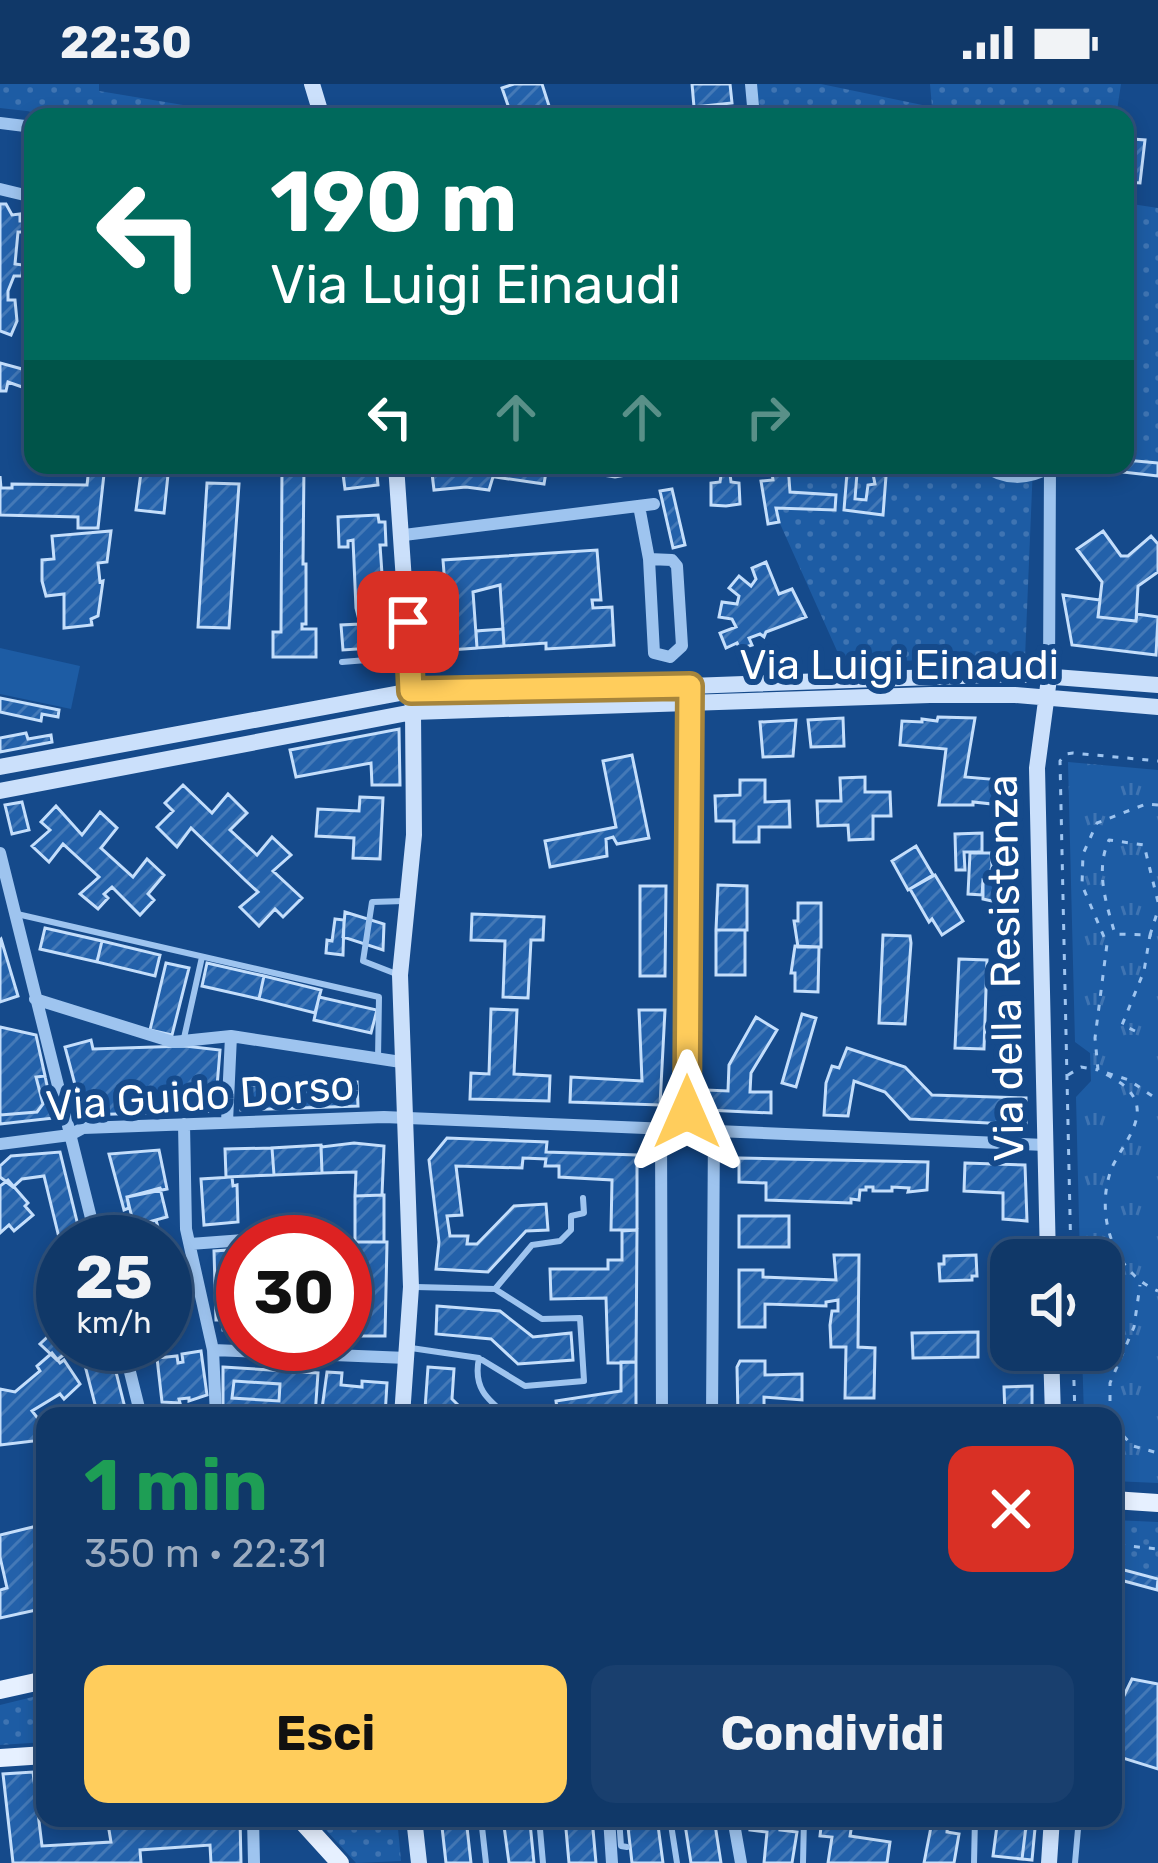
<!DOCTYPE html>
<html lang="it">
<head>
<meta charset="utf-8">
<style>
  body { margin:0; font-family:Rubik,sans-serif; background:#193f6e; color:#f1f3f6; height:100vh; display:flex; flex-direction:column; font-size:45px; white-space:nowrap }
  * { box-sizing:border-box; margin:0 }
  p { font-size:39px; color:#9cacc0 }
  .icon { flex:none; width:66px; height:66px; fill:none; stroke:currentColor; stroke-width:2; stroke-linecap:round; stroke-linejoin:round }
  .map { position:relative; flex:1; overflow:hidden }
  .sheet { position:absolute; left:36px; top:1323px; width:1086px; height:420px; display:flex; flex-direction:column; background:#103868; border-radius:24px; box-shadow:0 6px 18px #0003,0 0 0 3px #30527c }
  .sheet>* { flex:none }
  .guide { position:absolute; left:24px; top:24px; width:1110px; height:366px; border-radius:24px; box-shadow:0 6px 18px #0003,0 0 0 3px #30527c; background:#00695c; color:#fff; overflow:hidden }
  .buttons { position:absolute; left:990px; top:1155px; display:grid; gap:24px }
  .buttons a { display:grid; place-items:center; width:132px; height:132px; border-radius:24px; background:#103868; box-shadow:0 6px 18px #0003,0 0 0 3px #30527c; font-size:60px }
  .speed { position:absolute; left:36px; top:1131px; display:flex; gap:24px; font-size:60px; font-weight:700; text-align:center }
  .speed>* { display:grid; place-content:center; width:156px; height:156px; border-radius:50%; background:#103868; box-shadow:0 6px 18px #0003,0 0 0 3px #30527c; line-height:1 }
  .speed small { font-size:30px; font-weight:400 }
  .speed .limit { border:18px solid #d22; background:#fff; color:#111 }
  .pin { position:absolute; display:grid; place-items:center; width:102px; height:102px; color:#fff; margin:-51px; border-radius:24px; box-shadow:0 6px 18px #0006 }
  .me { position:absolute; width:132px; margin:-66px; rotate:0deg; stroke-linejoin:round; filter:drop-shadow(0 0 9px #0008) }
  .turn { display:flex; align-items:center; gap:42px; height:252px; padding:0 48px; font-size:54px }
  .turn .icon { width:156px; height:156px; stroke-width:2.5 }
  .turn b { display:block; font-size:84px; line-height:102px }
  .lanes { display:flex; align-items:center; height:114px; padding:0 48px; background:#0003; justify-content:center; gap:60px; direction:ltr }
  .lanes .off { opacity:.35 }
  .round { display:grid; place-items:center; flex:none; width:126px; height:126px; border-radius:24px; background:#193f6e }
  .head { display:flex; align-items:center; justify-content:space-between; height:204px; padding:0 48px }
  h1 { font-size:72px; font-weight:700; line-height:90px; color:#1e9e55 }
  .primary-button { display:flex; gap:24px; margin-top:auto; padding:24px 48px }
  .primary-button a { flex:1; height:138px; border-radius:24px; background:#ffcd5c; color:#111; font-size:48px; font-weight:700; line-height:138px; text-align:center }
  .primary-button a+a { background:#193f6e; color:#f1f3f6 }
  .status { display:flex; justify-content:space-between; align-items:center; height:84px; padding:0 60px; background:#103868; direction:ltr }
  .status svg { height:33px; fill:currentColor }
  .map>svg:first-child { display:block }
</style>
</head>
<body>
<div class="status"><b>22:30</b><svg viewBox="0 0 49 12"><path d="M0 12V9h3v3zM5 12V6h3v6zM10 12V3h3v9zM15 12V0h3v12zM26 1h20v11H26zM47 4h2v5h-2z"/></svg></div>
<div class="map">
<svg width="1158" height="1779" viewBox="0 0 1158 1779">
  <defs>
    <pattern id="grass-dots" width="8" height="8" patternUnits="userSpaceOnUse" patternTransform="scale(3)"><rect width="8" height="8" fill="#1d5ca4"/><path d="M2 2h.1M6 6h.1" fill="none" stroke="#3f74b2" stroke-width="1.8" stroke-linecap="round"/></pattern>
    <pattern id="park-tufts" width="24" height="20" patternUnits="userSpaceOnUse" patternTransform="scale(3)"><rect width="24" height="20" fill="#1d5ca4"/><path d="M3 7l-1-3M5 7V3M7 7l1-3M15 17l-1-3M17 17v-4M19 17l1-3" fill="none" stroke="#3f74b2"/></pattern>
    <pattern id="building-hatch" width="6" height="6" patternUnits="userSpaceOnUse" patternTransform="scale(3)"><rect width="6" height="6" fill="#2361aa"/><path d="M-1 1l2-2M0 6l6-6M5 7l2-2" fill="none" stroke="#4479b7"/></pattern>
  </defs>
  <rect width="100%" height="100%" fill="#154a8b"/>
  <path fill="url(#grass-dots)" d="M0,0h99v7l156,26h-175l-80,-9z
    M756,0h65l111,23 -2,-23h191l-5,33h-360z
    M1125,119l33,5v255l-33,-3z
    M770,381h263l-8,193 -183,4 -69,-154z
    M1113,1436l45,2v56l-45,-13z
    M45,1610v48l-45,3v-40z
    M315,1734h82l4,43 -45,2z"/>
  <path fill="url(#park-tufts)" d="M1068,678l90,8v713l-45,-2v-65h-29l-2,-66h19v-90h-21l-4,-163 15,-16 -1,-28 -15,-11z"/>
  <path fill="#1d5ca4" d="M0,564l80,18 -9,43 -71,-15z"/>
  <path fill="url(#building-hatch)" stroke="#c4defb" stroke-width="3" d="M514,0h28l9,28 -13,5h-26l-10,-29z
    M692,0h38l2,19 -38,4z
    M1132,55l13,1 -5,43 -13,-1z
    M0,120h6l6,11 8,-1v7h7l-1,11h-8l-3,32 8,1 -1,11h-8l-6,15v9h7l2,21 -6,14 -11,-4z
    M0,279l33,9v34l-7,-5 2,-12 -20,-7 -2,9h-6z
    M1125,376l33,3v13l-97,-11h64z
    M105,381l-7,63h-20v-11l-78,-2v-39l1,12h11v-4l75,1 2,-17 -11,-3z
    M142,381h27l-5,48 -28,-3z
    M282,381h22l-1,99h3v60h-4v5h14v28h-43v-25h8z
    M347,381h29l2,20 -33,4 -2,-15h5z
    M431,381h62l3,2 -7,23 -23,-3 -32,3z
    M496,381h60l-1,8 -9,-1 -2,12 -49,-7z
    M585,381h170l1,5 -26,4 1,8 8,1 1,21 -14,2 -15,-1v-22l9,-1 1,-7 -51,-8 -55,10 -31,-5z
    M771,381h17l2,27 46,3 -1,15 -59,-2 3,14 -11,2 -7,-43 12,-1z
    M847,389h10l-2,26 11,1 2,-15 7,-1 -2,-10 13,2 -3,39 -39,-5z
    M207,399l32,1 -10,144 -31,-1z
    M672,405l13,56 -12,3 -13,-57z
    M378,431l1,7h6l1,23h-6l2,29h6l1,25 -6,1 3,47 -43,3 -2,-25 19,-1 -4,-16 -3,-68 -5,1v6h-9l-1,-30z
    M111,447l-4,31 -9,1 2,19 3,-1 -5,35 -7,3 1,6 -28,3v-34l-18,2 -4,-15v-21l12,-1 -2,-23z
    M1103,447l18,25h7l23,-20 7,8v28l-20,14 -2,35 -38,-4 4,-35 -25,-33z
    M597,466l4,50h-9l1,8 19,-1 2,38 -68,4v-6l-42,3 -4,-61 -27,7 4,56 -27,2 -7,-90z
    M766,478l13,32 13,-5 14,28 -40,15 -2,5 -4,-3 -11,4 3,7 -12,4 -3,-6 -11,5 -6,-15 16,-6 -4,-8 -13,-2 3,-15 15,2 2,-8 -10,-8 10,-12 12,10 5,-7 -4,-11z
    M1063,511l37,5 -2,17 38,4 1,-7 21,3 -2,38 -84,-10z
    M503,545l1,17 -27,2 -1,-17z
    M0,614l59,12 -1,7 -16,-3 -1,7 -41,-9z
    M938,633l37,1 -10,59 48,4 -2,25 -38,-4v3h-34l7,-56 -46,-4 2,-24 20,1v-3l15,2z
    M843,634l1,28 -33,1 -3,-27z
    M796,636l-3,36 -30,1 -3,-35z
    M399,645l1,56h-28l-1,-22 -75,14 -6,-27z
    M26,649l2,6 23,-4 1,7 -52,10v-14z
    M632,671l17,83 -32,6 -4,-7 -7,2 1,17 -57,11 -5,-26 71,-14 -13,-66z
    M865,693v15h25l1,24h-18v23l-24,1 -1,-15 -30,1 -1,-25h24l-1,-23z
    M740,696h25v22l24,-1 1,26h-31v15h-25v-21h-18l-1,-25 25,-1z
    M183,701l29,28 16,-19 19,19 -17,17 27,25 15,-18 19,18 -18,16 29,27 -19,19 -8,-8 -16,17 -19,-19 18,-15 -12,-11 -55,-53 -14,19 -20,-20 16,-16 -8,-8z
    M360,713l23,1 -3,61 -27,-1 1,-20 -38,-2 2,-27 41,2z
    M22,718l7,28 -17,4 -7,-29z
    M56,722l26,29 18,-23 17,16 -16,20 32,29 14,-18 17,16 -16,19 6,6 -14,15 -28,-28 -8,7 4,4 -10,11 -18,-15 19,-17 -36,-33 -14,18 -17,-16 18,-16 -9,-8z
    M982,749v19h-18l1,18h-9l-1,-36z
    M916,762l17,29 -25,15 -16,-29z
    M970,769h21l1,13 -3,11 -6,3 -1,15 -14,-1z
    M935,791l28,46 -21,14 -10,-16 -3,3 -19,-33z
    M983,796l36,7v20l-36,-8z
    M718,801l29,1v44h-31z
    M640,802h26l-1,90h-25z
    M798,819h23v44h-23l-4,-26h4z
    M345,828l39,12 -1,26 -40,-13z
    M472,830l72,3 -1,23h-12l-3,58 -25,-1 2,-56 -34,-1z
    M335,835l9,1 -1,35 -17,-2 1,-13 5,1z
    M45,844l57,13 -5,21 -57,-13z
    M716,846h29v45h-29z
    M883,851l27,1 1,7 -6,81 -26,-1z
    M1,855l17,57 -18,6v-62z
    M102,857l58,14 -5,21 -58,-14z
    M795,862l24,1 -1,45 -23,-1v-18h-4z
    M959,875l28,1 -3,89 -29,-1z
    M166,879l23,5 -17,67 -22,-5z
    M207,879l57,13 -5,23 -57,-13z
    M264,892l57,14 -6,23 -56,-14z
    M319,913l58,13 -6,23 -57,-13z
    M491,925l26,1 -3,64 36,2 -1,25 -79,-2 1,-26 18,1z
    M639,926h26l-5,95 -90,-3 1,-25 71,4z
    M802,930l14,4 -20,69 -14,-4z
    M756,933l21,13 -26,43 -1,19h21v21l-64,-3v-20l21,1 1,-26z
    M0,943l36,8 9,41 -9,1 7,27 -6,8 -37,3z
    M91,956l2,9 92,-3 35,4 -5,61 -132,4 -18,-68z
    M847,964l58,19 27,28 94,3v27l-116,-6 -25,-27 -31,-11 -6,35 -24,-1 2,-32 6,-17 7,2z
    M45,992l9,42 -54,6v-9l37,-3 6,-8 -7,-27z
    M357,998l1,24 -58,2 -1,-24z
    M299,1000l1,24 -59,2 -1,-24z
    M447,1054l100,4 -1,10 91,3v75h-26l1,-50 -53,-3v-11h-14l1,-7 -23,-1 -1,10 -66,-2 6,49 -15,1 3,20h18l-1,8h10l37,-38 32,-2 2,26 -22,1 -38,41 -52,-3 3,-27 -10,-82z
    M354,1059l30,3 -2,49 -27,1 1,-24 -34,1 -1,-26z
    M321,1061l1,28 -48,2 -2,-27z
    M272,1064l2,27 -48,2 -1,-28z
    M159,1066l8,39 -40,8 2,11 -5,2 -15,-56z
    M60,1068l22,90h-19v12l-19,-78 -22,3 -9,8 -13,-10v-11l11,-10z
    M739,1074l189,4 -1,28 -19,2 1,-4 -17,-1v4h-19v-4h-7v3h-6l-1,10 -8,-1v4l-85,-3v-17l-27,-1z
    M965,1079l60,2 2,56 -24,-2v-26l-39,-2z
    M232,1093l1,9 4,-1 1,37 -34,3 -3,-46z
    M8,1096l20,23 -3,3 8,9 -19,16 -5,-6 -9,8v-47z
    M160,1104l7,29 -33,9 -7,-29z
    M384,1111v47h-29v-46z
    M739,1132h50v31h-50z
    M156,1136l6,22h-31l-4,-14z
    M637,1146l-1,132 -28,1 -2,-65 -55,1 -1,-30h58v-9h14v-29z
    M355,1158h32l-2,94h-31l3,-9 -4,-17 4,-41z
    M243,1165v80l-20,1 -1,-10h-6l-2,-69z
    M1028,1170v6h-17v90h19v5h-36v-23l9,-1 -1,-51h-10l-1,-25z
    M834,1171h25l-1,92 17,1 -1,50h-29l1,-51h-15l-1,-22 2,-14h6v-11l-12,2v4l-61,-2v23h-26v-57h24v7l73,3z
    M976,1171l1,21h-5v4l-32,1 -1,-17h5v-8z
    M437,1222l63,5 33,26 38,-4 2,27 -55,4 -27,-25 -55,-5z
    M63,1244v16h46l18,72h-29l-17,-66 -15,3 -9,7 -17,-16 16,-15z
    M978,1248v25l-65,1 -1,-25z
    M201,1267l6,44 -18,6v-3l-10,1 1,4 -18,-1 -5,-44 20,-2 1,7 5,-1 -1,-8z
    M52,1269l8,10 4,-3 16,24 -16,15 -4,-5 -28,17 8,10 2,19 -42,5v-56l15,3 25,-21 -3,-5z
    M740,1277h25v14l37,-1v26l-38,-3v11l5,2v6h-31l-1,-49z
    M621,1278h15v54h-78l-2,-15 65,-10z
    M223,1283l95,6 -3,43h-92z
    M428,1283l26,2 -2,30 17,17h-37l-7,-7z
    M327,1288l15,1 -1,12 21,2v-6l25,2 -2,33h-64z
    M234,1297l46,3 -1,17 -47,-3z
    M1032,1302v30h-27l-1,-29z
    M45,1440v84l-45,10v-28l7,-2 -7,-31v-22z
    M1113,1483l45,12 -1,11 -44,-12z
    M1132,1595l26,5v85l-45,-14v-37z
    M33,1688l9,74 69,-4 -4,-24h133l1,45h-30l-1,-18 -70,5 1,13h-128l-10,-89z
    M441,1734h25l5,45h-25z
    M565,1734h27l4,45h-27z
    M627,1734h30l6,45h-31z
    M684,1734h30l7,45h-30z
    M752,1734h30l-2,12 17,2 -5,31h-28l3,-31 -17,-2z
    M822,1734h31l-3,18 40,6 -3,21h-59l4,-26 -12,-1z
    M889,1734h59l-1,14 12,2 -5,29h-30l7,-36z
    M998,1734h29l-5,41 -29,-3z
    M1027,1734h9l-4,42 -10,-1z
    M530,1739l4,40h-25l-5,-37z"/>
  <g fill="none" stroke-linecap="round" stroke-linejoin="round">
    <path stroke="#9ec4ef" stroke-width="3" stroke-dasharray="6 9" stroke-linecap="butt" d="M1158,721l-12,-1 -49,19 -14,31 -1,31 25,59 -12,94 3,32c14,8 30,14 37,30 10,23 -16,49 -24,70 -16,45 2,102 47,121
      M995,777l12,14
      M1158,818l-14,-57 -35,-5c-14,30 -3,63 6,94l35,1 8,-25
      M1135,947l-13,-6 22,-54 6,-36 8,2
      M1107,989l22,7 29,20
      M1068,991l13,-8 17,3
      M1071,1176l-11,-499 6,-7 7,-1 85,8
      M1073,1266l2,66
      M1110,1332v-33l24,-56 6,-42
      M1113,1341l20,21 25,7
      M1119,1461l39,4"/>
    <path stroke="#9ec4ef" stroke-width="6" d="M342,578l62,-5
      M17,830l362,83 -1,62
      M399,891l-36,-14 9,-59 32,-1
      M184,954l18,-81
      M345,1158l2,110
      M416,1203l79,2 37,-44 28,-4 11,-11v-14l13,-3 -1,-15
      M411,1264l68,10 46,28 59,-5 -4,-63 -38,1 -47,-30
      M479,1274c-6,29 7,41 29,58
      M481,1734l5,45
      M539,1734l4,45
      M619,1734l2,28 6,1
      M670,1734l7,45
      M803,1779l1,-45
      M974,1779l1,-45
      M1075,1779l4,-45"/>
    <path stroke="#9ec4ef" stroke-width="12" d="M751,0l3,33
      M0,39l33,4
      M0,105l33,8
      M984,381c19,16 45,15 66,2
      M639,422l10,53 5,94 16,4 12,-11 -5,-80 -5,-6 -23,-1
      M404,451l250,-31
      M1049,591l1,-210
      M0,769l97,389
      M35,915l138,43 58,-6 170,26
      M227,1038l4,-86
      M184,1040l2,105 27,121 3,66
      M661,1046l1,286
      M687,1047l3,-431
      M0,1060l70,-9 13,-7 301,-11 661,28
      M190,1160l54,-4
      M123,1260l18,72
      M213,1266l194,8
      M712,1332l2,-285
      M253,1734l1,45
      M609,1734l3,45
      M733,1734l8,45"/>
    <path stroke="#cbe0fb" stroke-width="16" d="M312,0l10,33
      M396,381l17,247 1,123 -14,140 11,312 -9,129
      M1048,602l-11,82 11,492
      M0,683l411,-76 279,-5 326,-12 142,11
      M0,707l413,-79 517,-17h85l143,12
      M1051,1266l2,66
      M414,1734l5,45
      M1049,1779l3,-45"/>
    <path stroke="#e6f0ff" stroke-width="18" d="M1113,1416l45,3
      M0,1606l45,-10
      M0,1674l45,-3
      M299,1734l41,45"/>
  </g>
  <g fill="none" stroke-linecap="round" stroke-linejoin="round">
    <g stroke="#a6853c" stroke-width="30">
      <path id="route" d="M408,538l3,69 279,-5 -3,426"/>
    </g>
    <use href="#route" stroke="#ffcd5c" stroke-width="21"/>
  </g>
  <g text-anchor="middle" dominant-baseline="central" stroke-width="12" stroke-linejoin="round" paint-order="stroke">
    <g font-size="42" fill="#fff" stroke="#154a8b">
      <text x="899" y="581">Via Luigi Einaudi</text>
      <text transform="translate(1006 884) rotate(-91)">Via della Resistenza</text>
      <text transform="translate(200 1012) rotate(-4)">Via Guido Dorso</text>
    </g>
  </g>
</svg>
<div class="buttons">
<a><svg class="icon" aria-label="sound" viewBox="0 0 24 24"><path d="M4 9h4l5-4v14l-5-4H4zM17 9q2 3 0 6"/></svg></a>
</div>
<div class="speed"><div>25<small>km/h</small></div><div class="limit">30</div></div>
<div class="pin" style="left:408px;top:538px;background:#d93025"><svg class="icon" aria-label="arrive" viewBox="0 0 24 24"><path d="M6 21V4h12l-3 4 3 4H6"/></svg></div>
<svg class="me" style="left:687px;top:1028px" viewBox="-20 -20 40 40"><path d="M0-17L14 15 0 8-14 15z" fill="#ffcd5c" stroke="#fff" stroke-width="4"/></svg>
<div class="guide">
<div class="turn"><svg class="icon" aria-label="left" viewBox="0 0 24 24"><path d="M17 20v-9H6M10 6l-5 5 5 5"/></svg><div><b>190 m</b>Via Luigi Einaudi</div></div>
<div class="lanes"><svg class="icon" aria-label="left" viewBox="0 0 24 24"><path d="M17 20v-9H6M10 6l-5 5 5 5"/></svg><svg class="icon off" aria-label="ahead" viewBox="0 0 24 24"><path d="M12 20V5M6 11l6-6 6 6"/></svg><svg class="icon off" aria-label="ahead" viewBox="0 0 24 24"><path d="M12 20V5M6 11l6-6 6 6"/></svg><svg class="icon off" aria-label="right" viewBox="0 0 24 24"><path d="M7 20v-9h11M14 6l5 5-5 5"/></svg></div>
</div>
<section class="sheet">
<div class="head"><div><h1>1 min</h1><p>350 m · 22:31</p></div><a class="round" style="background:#d93025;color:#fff"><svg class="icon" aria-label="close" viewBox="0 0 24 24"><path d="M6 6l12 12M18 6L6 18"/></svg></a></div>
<div class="primary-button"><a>Esci</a><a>Condividi</a></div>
</section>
</div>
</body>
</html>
